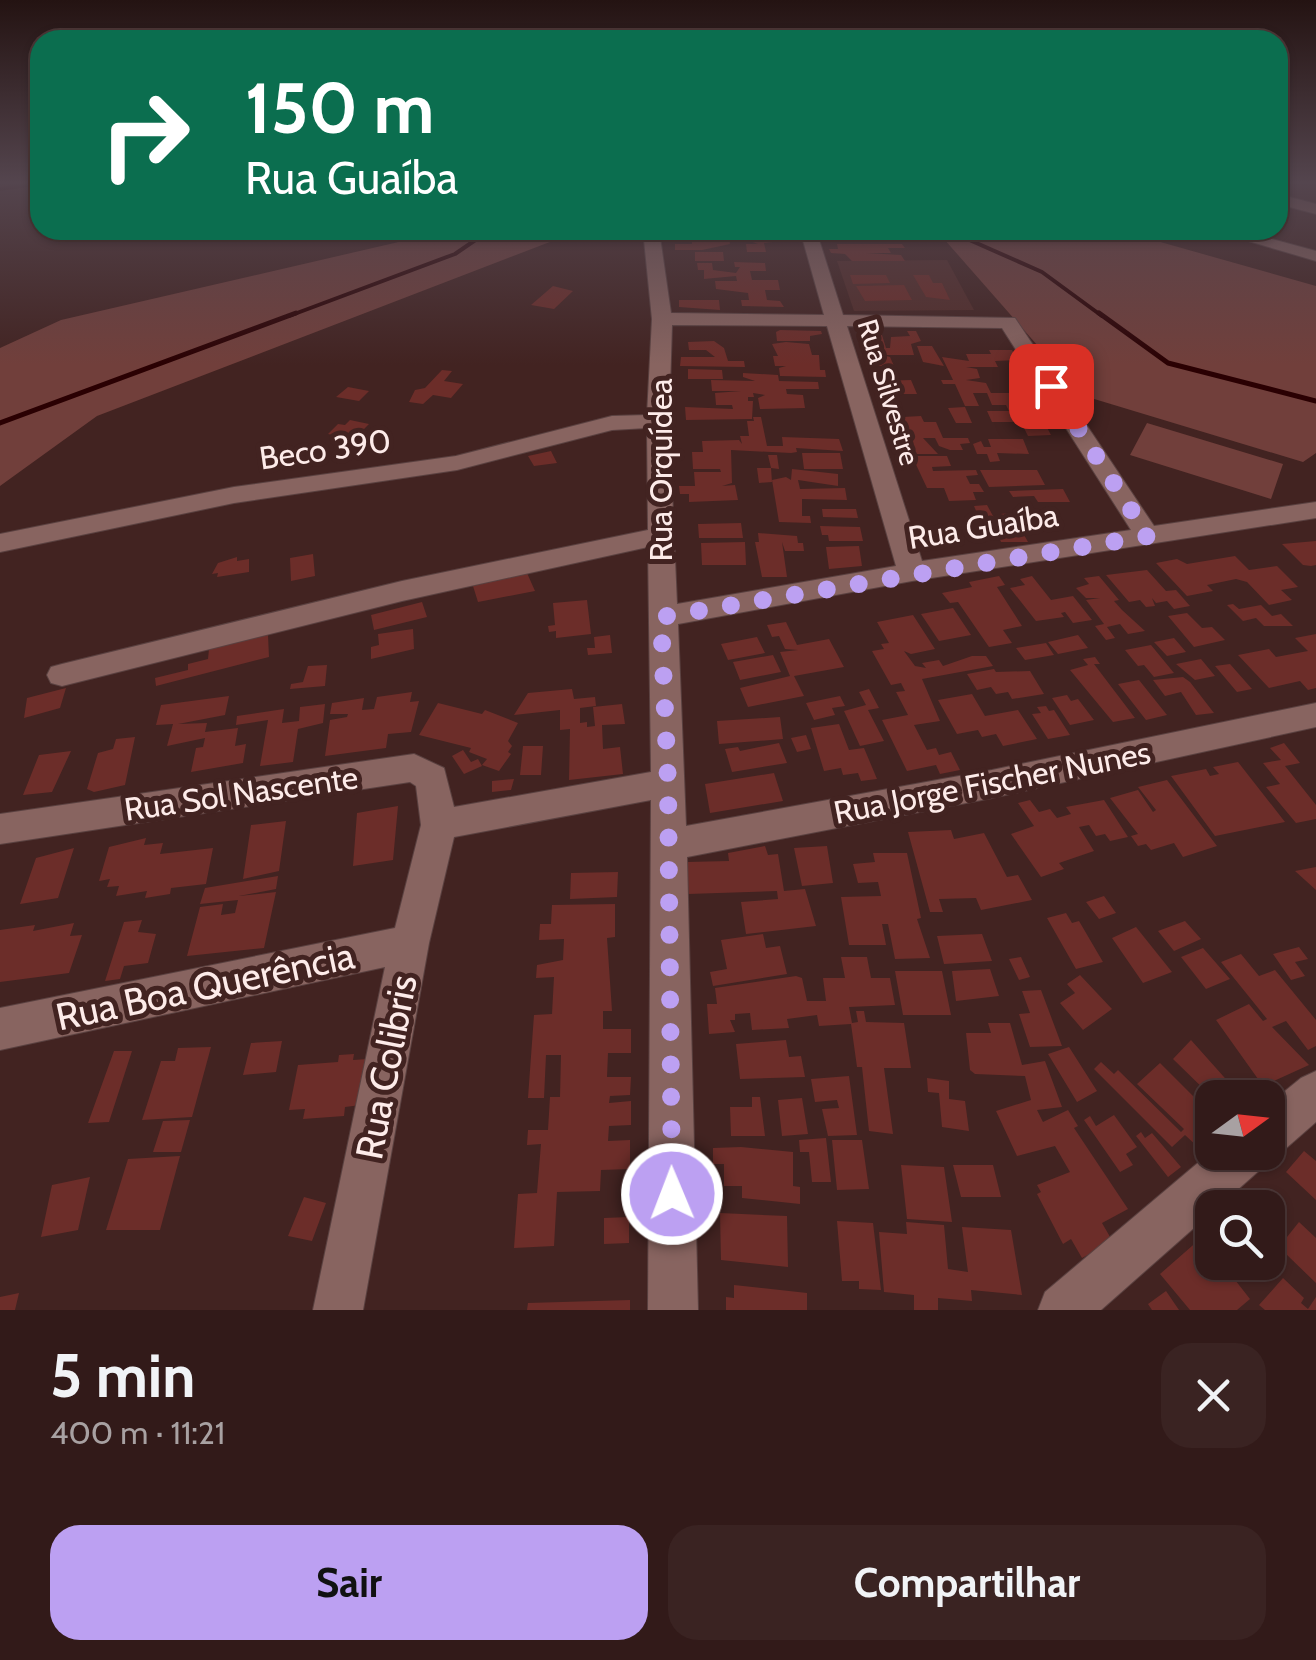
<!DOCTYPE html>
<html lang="pt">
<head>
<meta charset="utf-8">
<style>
  body { margin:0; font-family:Cabin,sans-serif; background:#3a2322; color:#f1f3f6; height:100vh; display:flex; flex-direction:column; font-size:38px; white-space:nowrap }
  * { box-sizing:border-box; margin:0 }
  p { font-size:32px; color:#a8a1a2 }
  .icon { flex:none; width:55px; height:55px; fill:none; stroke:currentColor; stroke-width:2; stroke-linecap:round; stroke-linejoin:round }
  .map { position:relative; height:1310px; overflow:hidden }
  .panel { display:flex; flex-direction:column; background:#321a19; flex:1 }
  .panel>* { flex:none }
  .banner { position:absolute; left:30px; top:30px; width:1258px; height:210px; border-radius:30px; box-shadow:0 2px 8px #0004,0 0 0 2px #4d3838; background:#0b6e4f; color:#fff; overflow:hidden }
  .needle { width:65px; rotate:75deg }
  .fabs { position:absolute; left:1195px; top:1080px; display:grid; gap:20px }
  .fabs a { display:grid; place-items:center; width:90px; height:90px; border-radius:20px; background:#321a19; box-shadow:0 2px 8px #0004,0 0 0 2px #4d3838; font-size:50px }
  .pin { position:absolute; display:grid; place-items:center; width:85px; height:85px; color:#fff; margin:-42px; border-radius:20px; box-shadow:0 5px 15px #0006 }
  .me { position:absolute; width:110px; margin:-55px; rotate:359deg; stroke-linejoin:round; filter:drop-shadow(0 0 8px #0008) }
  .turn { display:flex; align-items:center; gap:35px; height:210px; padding:0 50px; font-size:45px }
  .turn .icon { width:130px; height:130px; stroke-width:2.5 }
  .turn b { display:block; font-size:70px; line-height:85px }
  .round { display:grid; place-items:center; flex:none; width:105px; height:105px; border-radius:30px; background:#3a2322 }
  .overview { display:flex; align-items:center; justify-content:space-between; height:170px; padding:0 50px }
  h1 { font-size:60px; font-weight:700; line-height:75px }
  .button { display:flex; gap:20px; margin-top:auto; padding:20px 50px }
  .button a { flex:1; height:115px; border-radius:30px; background:#bca0f2; color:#111; font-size:40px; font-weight:700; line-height:115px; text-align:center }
  .button a+a { background:#3a2322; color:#f1f3f6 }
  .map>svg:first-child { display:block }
</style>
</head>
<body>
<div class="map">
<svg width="1316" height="1310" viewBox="0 0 1316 1310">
  <rect width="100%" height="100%" fill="#422321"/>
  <path fill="#522c29" d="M947,260l27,50 -120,1 -17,-50z"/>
  <path fill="#713f3b" d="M426,230h155l-484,186 -97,70v-138l61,-28 355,-82z
    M919,230h199l198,56v167l-13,9 -222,-67 -137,-156z
    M1147,423l136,41 -12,35 -141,-44z"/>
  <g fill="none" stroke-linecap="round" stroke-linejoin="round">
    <path stroke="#2a0002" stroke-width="4" d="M0,189l40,-6
      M947,230l95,42 60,44
      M289,316l166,-62 35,-24"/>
    <path stroke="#2a0002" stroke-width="5" d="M1099,313l69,50 148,38
      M0,423l296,-110"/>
  </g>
  <path fill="#6c2d29" d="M837,230l62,4 2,6h-53l-2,-4 8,-2h-15z
    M750,236h39l1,4 -26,3 2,9h-19l-1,-8h12l-8,-3z
    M692,238l37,1 1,5 -28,6h-27v-6h17z
    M837,244h65l3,4h-17l3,5h-25l35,2 4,6h-53l-7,-7 -14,-1 -2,-4h9z
    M695,252h28l1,9h-29z
    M734,262l31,1 1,8h-16l2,9h26l2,10h-15l2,10 13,1 4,6 -42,-1 -1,-6h8l-1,-7 -32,-4 -1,-8h22l-1,-5 -32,3v-9h-6l-1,-7h15l1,7 23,3 4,-6h-5z
    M850,275h36l4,8 -37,1z
    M913,275h16l4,8h9l8,17 -24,-3z
    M904,285l8,15 -47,1 -9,-15z
    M553,286l20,5 -19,18 -23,-4z
    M679,300h40l1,10 -41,-3z
    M780,330l41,1 1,3 -12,2v5h-33l-1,-9z
    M907,331h9l5,10 -10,3 3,11h-31l7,2 4,9h-22l-5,-11 14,-1 -3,-7h-7l-3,-11 14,-1 4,13h4l1,-11 19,-1z
    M714,341l10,7 4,13h16l1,6 -65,-1 1,-9h34l-9,-7h-17l-1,-8z
    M786,342l23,2 3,11h7l1,15h5l1,7 -46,-1 -1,-8 7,-2h-11l-2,-10h5l-6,-12z
    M917,346h15l12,20 -21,-4z
    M989,350h23l6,10 -23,1 3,6h-32l11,2 3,9 -14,2 20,3 5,10h30l14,29h-43l-5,-11h22l-3,-6h-14l-5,-12h-14l6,13h-14l-10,-22h-12l-2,-4h12l-11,-23 27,4 -3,-7h25z
    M688,369l34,1 1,9h-35z
    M442,370l10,1 -8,10 19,3 -12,14 -18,-3 -10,9 -14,-2 6,-12 10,-2z
    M743,373l35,2 1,6 39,1 1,7h-33l1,5 16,1 2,13 -45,1 -2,-11 7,-3 -12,-2 1,4h-6v4h5l-1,18 -66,1 -1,-13 48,2 -1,-4h-16l-1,-12 26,-2h-29l-1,-11 44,1 -12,-4z
    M911,380l6,14h-27l-1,-3h7l-2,-6h-13l-1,-4z
    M348,387l21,4 -10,10 -23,-4z
    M965,407l7,16h-16l-8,-15z
    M921,416l3,6h12l7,16h25l2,5 -10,1 3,6h-13l-11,-4 -4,-8h-12l15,16h-38l-2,-6 12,-1 -3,-5h4l-8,-25z
    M753,417h8l6,29h16l-1,-9 57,2 4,12 -47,-3 1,4 -6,1 -60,-3 1,33 -10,3 13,-1 3,15 -49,2v-8h-9l-1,-8h16l-1,-14h27l-1,-3h-27l-1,-17h11l-1,-11 37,-1 3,4 -2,-8h9l-2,-15h7z
    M350,420l19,4 -15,15 -26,-5 10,-10 7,1z
    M1031,422h13l7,13 -23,1 -5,-10h10z
    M988,439h35l6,15 -32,-1 3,8 -10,1 -3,-8h-10l-4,-10 8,-3 3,6h7z
    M551,451l6,12 -23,3 -6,-10z
    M802,453h38l3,16h-39z
    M768,455h9l2,14 -8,-1 1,14 -13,1 -2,-15h14z
    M912,456h35l4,10 -19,1 1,4 43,-1 2,5 -12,1 4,8h9l5,8h-11l3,8 -27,1 -5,-13h-17z
    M792,469l46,5v12l-40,-6 2,9 45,-1 2,12 -45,-1v17h8l1,7 -32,-1 -7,-42 14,-3 5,3z
    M980,470h57l8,15 -56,2z
    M1063,489l7,13h-32l-4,-6 -21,1 -4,-6z
    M987,505l11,20h8l-6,-11 12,-1 16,29h-27l-7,-17h-12l-8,-19z
    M822,509h34l2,9 -35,-1z
    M741,523l2,15h-44l-1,-14z
    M820,526l40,1 3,14h-34l-1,-6h-6z
    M758,533l39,3 1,7h5l1,8h-19l-3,-9 5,35h-25l-7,-35h4z
    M1316,541v24l-5,1 -8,-1 -21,-21z
    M745,542l1,23h-44l-1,-22z
    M859,546l3,20 -33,3 -3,-22z
    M313,554l2,22 -24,5 -1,-23z
    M1235,556l14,14 28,-4 21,21 -17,3 11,10 -23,5 -22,-23 -11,-3 -29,6 6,6 -26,5 -31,-33 21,-4 10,5z
    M237,557v4l12,-2v13l-32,5 1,-4 -6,1 6,-11z
    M1147,570l19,21 10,-1 14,16 -16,3 -7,-8 -11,2 -4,-5 3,8 -9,1 -6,-7 -11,2 -23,-27z
    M527,573l8,18 -57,11 -5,-16z
    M999,576l6,9 -8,2 25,39 -19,4 9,13 -23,4 -31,-45 -8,1 -8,-10 30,-6 -3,-5z
    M1032,576l19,24 22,-4 19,24 -19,3 -8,-11 -4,1 3,4 -28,4 -26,-33 15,-3 -5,-6z
    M1099,576l20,24 -5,1 8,9 23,21 -17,3 -8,-10 -13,3 8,11 -9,2 -11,-14 9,-2 -18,-24 14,-2h-14l-10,-10 13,-4 -5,-6z
    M587,600l4,34 -35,4v-7l-7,1 -1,-6 7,-1 -2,-22z
    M422,602l5,15 -53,13 -3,-15z
    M1233,604l6,5 22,-4 11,11 9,-2 12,12h-29l-8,-8 -13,3 -16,-16z
    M953,608l18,27 -32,6 -18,-27z
    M1187,613l15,15 10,-1 13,13 -31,7 -26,-31z
    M913,615l22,34 -24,5 -7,-3 11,15 11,2 -4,-5 17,-3 4,6 29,-10h14l7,10 -71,13 18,42 -26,4 13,25 9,-2 3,7 12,-3 9,18 -20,4 -4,-9 -29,6 -25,-51 26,-5 -12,-23 9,-1 -4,-8 -10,2 -19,-34 12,-2 -3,-5 8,-1 -12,-21z
    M786,622l11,23 32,-6 15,28 -50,9 10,20 -56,11 -8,-19 50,-12 -10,-24 18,-2 -13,-1 -6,-13 -7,1 -5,-12z
    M413,629l1,20 -43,10v-12l8,-2 -1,-11z
    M1316,634v54l-8,2 -8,-9 -31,7 -31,-33 31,-6 7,8 32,-6 -13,-13z
    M268,635l1,22 -113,29 -1,-8 33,-8v-6l20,-5 1,-10z
    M610,635l2,18 -24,2 -1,-7h8l-1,-11z
    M1078,635l10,13 -30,6 -10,-12z
    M757,637l8,16 -37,7 -7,-16z
    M1174,638l12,14 -19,4 -13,-14z
    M1046,643l8,12 -29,5 -9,-12z
    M1151,645l23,28 -20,4 -10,-12 -6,1 -13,-16z
    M773,655l8,17 -41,8 -7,-18z
    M1095,657l5,7h-6l41,54 -22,4 -43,-52 18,-5 -5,-6z
    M1201,659l14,17 -20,4 -19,-16z
    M1230,664l22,25 -15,3 -22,-26z
    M327,665l-2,21 -35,3 1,-5 12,-2 5,-16z
    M994,669l2,3 34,-1 14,23 -32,5 -4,-7 -12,2 -5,-7 -14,3 -10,-16z
    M1183,677l7,5 24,31 -18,2 -15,-23 -16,4 -12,-16z
    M1139,680l28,35 -21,5 -28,-36z
    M66,688l-6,20 -36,10 3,-20z
    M572,689l2,10 21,-2 1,9 -16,2v15l7,-1v5l8,-1 -2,-19 29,-3 3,20 -23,1 1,24 17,-2 3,27 -54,6 1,-51 -10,1v-20l-46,5 14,-22z
    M869,689l10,19 -11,2 16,31 -24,5 -16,-35 22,-6 -7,-13z
    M412,692l-2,10 9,-1 -8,31 -23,2 -2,14 -61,8 5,-36 17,-3 1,-3h-18l2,-11 32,-5 -2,12 12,-1 3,-12z
    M972,694l13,22 33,-6 19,29 -34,7 -7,-12 -14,3 -4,-7 -21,4 -19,-34z
    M1067,695l4,6 7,-2 16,21 -24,5 -18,-27z
    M229,696l-4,19 -47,9 29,-1 -2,9 33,-4 -3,18 11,-2 -3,19 -52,9 5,-24 7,-1 2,-9 -38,8 6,-22 -17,1 5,-20z
    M840,696l5,10 -13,2 3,7 -21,5 -8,-17z
    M438,703l44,11 3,-4 33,13 -10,18 4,5 -4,6 3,2 -12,17 -17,-6 5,-6 -18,-7 2,-4 -52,-13z
    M325,704l-2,19 -25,6 -5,33 -33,4 8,-46 -32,5 1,-9 47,-7 -2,14 17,-2 1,-14z
    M1046,706l3,5 5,-1 16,25 -22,4 -16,-25 9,-1 -4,-6z
    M780,717l3,22 -64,5 -2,-23z
    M839,724l10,26 15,-2 13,31 -16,2 -3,-8 -15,2 -2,-7 -17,3 -13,-43z
    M806,735l5,14 -14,3 -6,-14z
    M135,737l-10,48 -31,7 -7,-3 11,-36 15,-4 3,-10z
    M779,743l8,20 -55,9 -7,-23 13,-2 2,4z
    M1284,743l16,20 -15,3 31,39v14l-20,4 -30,-36 14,-3 -17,-21 18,-3 -11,-12z
    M523,746h20l-2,29h-21z
    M463,750l8,12 7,-3 4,7 -18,8 -12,-18z
    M71,751l-19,41 -29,3 16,-40z
    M1238,762l47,60 -70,14 -44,-60 35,-7 4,7 9,-2 -6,-7z
    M774,773l9,28 -73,12 -5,-29z
    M514,779l-3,11 -19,2v-11z
    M1167,780l50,66 -34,11 -9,-14 -23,7 -5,-6 -8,2 -7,-10 7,-2 -28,-36 28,-8 15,22 3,-2 -18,-23z
    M1030,800l9,12 11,-3 7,9 14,-4 -5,-7 38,-7 24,37 -18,4 -5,-7 -9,2 -7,-11 -10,2 15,24 -35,12 5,6 -23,8 -30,-43 23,-8 -16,-23z
    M398,806l-5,54 -40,6 4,-53z
    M286,821l-7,50 -36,8 8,-54z
    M951,830l3,9 30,-6 23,44 11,-2 14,25 -51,10 -5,-12 -37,1 4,13h-13l-22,-80z
    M146,838l-2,7 19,-2 -3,11 53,-6 -7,36 -35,4 -1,6 -25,4 2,-7 -31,5 3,-10 -12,1 3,-8 -11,2 10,-34z
    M765,846l3,9 10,-1 6,37 21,-2 11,37 -70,8 -5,-32 37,-3 -1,-8 -89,3 -1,-32 42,-1 -1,-8z
    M827,846l6,37 -31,3 -8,-38z
    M74,848l-16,50 -38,6 16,-46z
    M873,853h34l14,65 -4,1 13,39 -35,1 -7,-35h-6l4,21h-37l-8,-48 40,-1 -3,-14 -20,1 -5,-19 22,-2z
    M1316,867v23l-21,-19z
    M618,872l-1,25 -47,2 1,-26z
    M278,876l-2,13 -37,7 37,-4 -12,56 -77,8 13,-49 23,-3 -2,11 14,-2 3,-13 -38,4 5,-16z
    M1104,896l12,17 -17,6 -13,-17z
    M615,904v33l-8,1 5,73h-9v18h28v24h-23l-1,24h24l-1,18 -20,1 -1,7 22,-2v24l-22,1 -1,15 22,-1v29l-29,1 -1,21 -43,1 -3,54 -40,2 4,-54 19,-1 4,-49 -14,1 1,-15h20l2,-33h10l1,-42h-15l-2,43h-16l6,-83 18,-1 2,-37 -18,1 1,-13 26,-5 1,-21 -25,1 1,-16h11l1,-19z
    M1066,913l6,10 7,-2 24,41 -27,7 -29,-51z
    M142,920l-4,12 18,2 -8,29 -24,3 -4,13 -15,2 19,-59z
    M1185,921l16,18 -27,12 -16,-20z
    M74,923l-4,13 12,-1 -13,38 -69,9v-52l35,-5 -2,6z
    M1136,927l36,45 -29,11 -31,-45z
    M763,934l3,14 14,-2 7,28 -74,12 -3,-14 17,-3 -6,-29z
    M982,934l10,27 -48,3 -7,-28z
    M1299,947l9,12 -13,3 10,14 -14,4 -18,-26z
    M1203,948l27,31 -24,10 -25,-32z
    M1241,954l18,22 16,-6 41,50v26l-8,4 -22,-29 -14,6 37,38 -46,21 -47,-66 33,-16 14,17 4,-2 -46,-57z
    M841,957h26l4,21h19l5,27 -46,2 3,16 6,-1 -2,-11h8l2,11 38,1 7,45h-27l9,66 -24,-3 -7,-64h-5l-6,-43 -32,2 -2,-11 -30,4 2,9 -37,2 -2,-17 -15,1v6h-5l5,12 -26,2 -2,-30h10l-2,-16 81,-12 6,2 5,23h19l-3,-23h22z
    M1021,957l9,20 -11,3 -10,-21z
    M990,969l9,27 -43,5 -4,-30z
    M895,971h47l9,44h-48z
    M1080,975l32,34 -29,21 -23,-27 15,-10 -8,-9z
    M1041,990l21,56 -32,1 -11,-33 11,-1 -8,-22z
    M988,1023h22l12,42 23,-4 17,46 -25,3 6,12 25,-12 10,16 -4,2 54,81 -26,14 11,19 -31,16 -11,-19 -8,5 -26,-50 4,-2 -4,-7 33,-13 -15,-26 -38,10 -21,-45 35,-11 -6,-24 -50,-2 -5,-4 -4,-37h25z
    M786,1040l3,17 12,-1 4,21 -65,2 -4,-35z
    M1191,1040l41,46 -12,12h-7l-40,-39z
    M282,1041l-6,31 -33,3 8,-32z
    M211,1047l-19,70 -50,3 19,-59h14l3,-13z
    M1069,1047l28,44 -20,11 -29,-48z
    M114,1051h18l-23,71 -21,1z
    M354,1054l-1,6 15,-1 -7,46 -16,2 -1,9 -41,3 2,-10 -16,1 9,-45 40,-3 1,-7z
    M1101,1062l13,12 4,-4 63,62 3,-3 -47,-45 23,-21 52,52v45l-27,-25 -13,12 -78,-78z
    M849,1076l8,59 -29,1 -6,-27 17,-1 -2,-8 -22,2 -4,-23z
    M927,1078l22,3v18l16,2 4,30 -27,-4 -3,-34 -11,-1z
    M752,1097h8l5,39h-34l-1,-29h22z
    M802,1098l6,36 -26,2 -4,-36z
    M1114,1115l23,32 -11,7 7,11 -13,7 -36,-52 6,-4 6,10z
    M190,1120l-9,32h-28l10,-31z
    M1141,1132l4,6 7,-5 29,34 -13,10 -32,-41z
    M826,1138l5,44h-19l-3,-30h-9l-1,-12z
    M832,1140h30l7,49 -32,1z
    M741,1147l52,5v34l7,1v17l-58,-6v-12h-18v-22h-11v-16z
    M1304,1151l12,10v39l-30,-28z
    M180,1156l-20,74h-54l22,-71z
    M901,1165l43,2 8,55 -45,-3z
    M953,1165h40l8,32h-40z
    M90,1177l-12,53 -37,7 11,-52z
    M304,1197l22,6 -14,38 -24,-5z
    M720,1213l67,3 1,51 -67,-7z
    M629,1217v26l-25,1v-26z
    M837,1221l36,2 8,67 -22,-1v-8h-17z
    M906,1222l38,3 4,44 20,3 -6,-45 49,3 11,65 -51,-5 1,11 -34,-3v12h-24v-15l-30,-3 -5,-60 28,2z
    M1299,1222l17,16v45l-30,-29 -22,27 -18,-19h22v-26l11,11z
    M1200,1239l12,15v8h9l29,37 -13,11h-47l-30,-36z
    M1283,1278l21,20 -3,5 7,6 8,-12v13h-51l-6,-5z
    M734,1285l73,8v17h-81v-13l8,1z
    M1166,1291l13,19h-27l-4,-6z
    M19,1293l-4,17h-15v-13z
    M630,1300v10h-103l1,-7z"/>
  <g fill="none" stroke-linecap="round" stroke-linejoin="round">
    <g stroke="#5a4140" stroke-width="2">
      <path id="minor" d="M1278,194l38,10v10l-38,-10z
        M643,230h16l12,83 153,2 -24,-85h16l27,85 172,3 139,208 162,-24v16l-404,63 -234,43 8,202 306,-56 324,-67v24l-324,71 -305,59 11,453h-50l3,-510 -197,37 -25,106 -66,367h-50l72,-343 -385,83v-42l395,-80 26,-103 -5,-39 -6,-4 -410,62v-30l414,-60 30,14 10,39 197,-35 -3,-225 -246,54 -340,85 -11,-3 -4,-8 4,-8 11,-3 340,-83 246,-51 -1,-102 -35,2 -155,40 -223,33 -234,49v-18l234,-47 222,-31 156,-40 35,-1 5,-96zM672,325l155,1 69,240 -219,38 -8,-183zM847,326l155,2 129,202 -209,31z
        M1211,230h27l78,21v10z
        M1316,1071v51l-32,28 -17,6 -5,12 -45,40h-5v4l-111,98h-63l7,-18 167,-141 56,1v-47l33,-27z"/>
    </g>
    <use href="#minor" fill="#886460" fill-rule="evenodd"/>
  </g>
  <linearGradient id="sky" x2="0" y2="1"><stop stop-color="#241312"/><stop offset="0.5" stop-color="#54454e"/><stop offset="1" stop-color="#54454e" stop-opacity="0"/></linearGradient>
  <rect width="1316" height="365" fill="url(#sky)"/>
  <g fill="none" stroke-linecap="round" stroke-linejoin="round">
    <path stroke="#bca0f2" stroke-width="18" stroke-dasharray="0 32.4" d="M672,1194l-4,-411 -7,-166 487,-81 -97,-150"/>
  </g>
  <g text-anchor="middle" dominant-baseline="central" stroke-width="10" stroke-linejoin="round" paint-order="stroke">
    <g font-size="28" fill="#fdebe9" stroke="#422321">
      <text transform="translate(889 392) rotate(73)">Rua Silvestre</text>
    </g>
    <g font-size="32" fill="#fdebe9" stroke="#422321">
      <text transform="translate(325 449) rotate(-8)">Beco 390</text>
      <text transform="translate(660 470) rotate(-90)">Rua Orquídea</text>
      <text transform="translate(983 526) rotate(-9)">Rua Guaíba</text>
      <text transform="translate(992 782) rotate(-11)">Rua Jorge Fischer Nunes</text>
      <text transform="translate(241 793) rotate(-8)">Rua Sol Nascente</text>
    </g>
    <g font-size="38" fill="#fdebe9" stroke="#422321">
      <text transform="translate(205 986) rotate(-12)">Rua Boa Querência</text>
      <text transform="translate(386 1067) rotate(-79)">Rua Colibris</text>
    </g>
  </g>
</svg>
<div class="fabs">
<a><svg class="needle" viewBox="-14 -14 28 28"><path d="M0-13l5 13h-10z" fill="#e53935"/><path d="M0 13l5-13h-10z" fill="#a8a1a2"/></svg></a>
<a><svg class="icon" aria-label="search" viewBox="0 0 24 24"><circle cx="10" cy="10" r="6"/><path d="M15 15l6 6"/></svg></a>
</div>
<div class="pin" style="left:1051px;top:386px;background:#d93025"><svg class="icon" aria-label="arrive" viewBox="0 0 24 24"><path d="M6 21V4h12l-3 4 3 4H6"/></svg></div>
<svg class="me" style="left:672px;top:1194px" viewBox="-20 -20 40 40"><circle r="17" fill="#bca0f2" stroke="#fff" stroke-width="3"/><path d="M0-11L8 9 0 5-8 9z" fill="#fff"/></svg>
<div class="banner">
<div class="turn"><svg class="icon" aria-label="right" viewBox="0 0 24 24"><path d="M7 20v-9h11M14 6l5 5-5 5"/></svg><div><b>150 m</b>Rua Guaíba</div></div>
</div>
</div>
<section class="panel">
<div class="overview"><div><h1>5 min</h1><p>400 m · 11:21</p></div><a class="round"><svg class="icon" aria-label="close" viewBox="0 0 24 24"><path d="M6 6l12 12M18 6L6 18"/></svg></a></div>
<div class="button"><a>Sair</a><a>Compartilhar</a></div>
</section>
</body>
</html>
